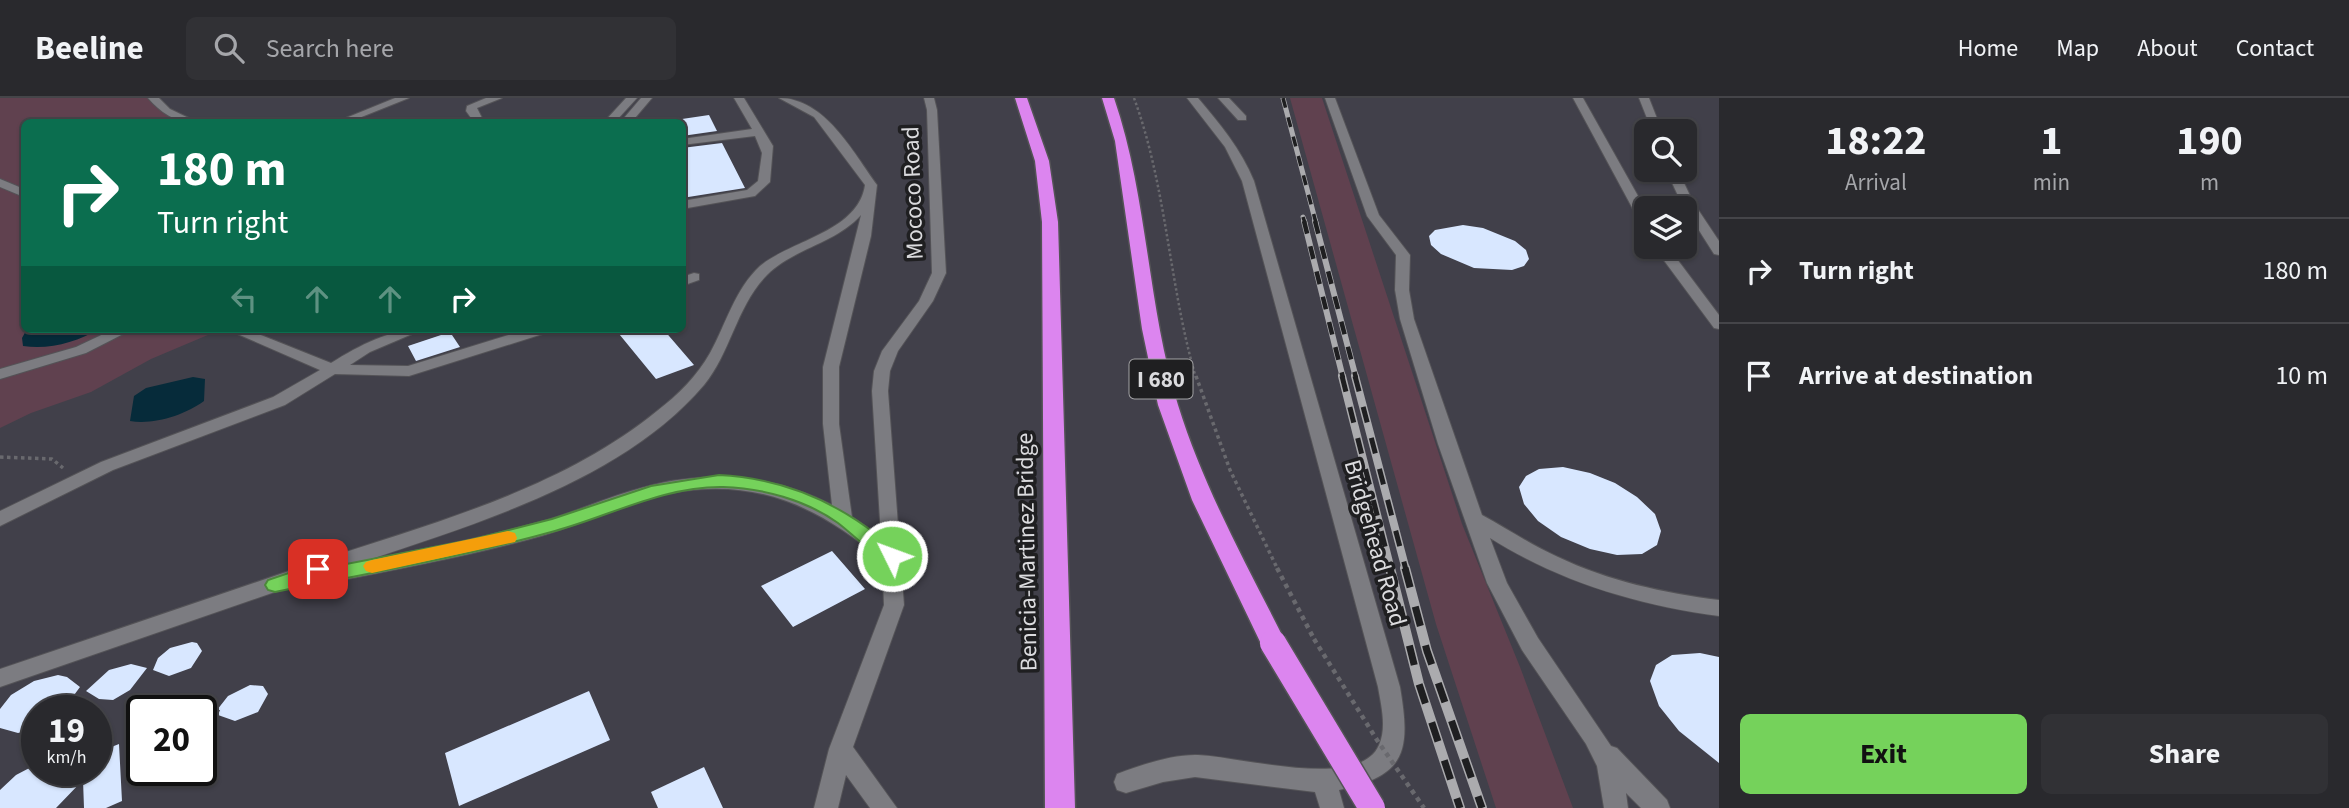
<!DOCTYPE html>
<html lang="en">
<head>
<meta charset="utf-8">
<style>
  body { margin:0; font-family:"Source Sans 3",sans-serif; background:#313135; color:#f1f3f6; height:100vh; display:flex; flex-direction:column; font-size:26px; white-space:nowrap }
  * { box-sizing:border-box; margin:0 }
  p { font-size:23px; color:#a5a6aa }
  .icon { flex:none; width:38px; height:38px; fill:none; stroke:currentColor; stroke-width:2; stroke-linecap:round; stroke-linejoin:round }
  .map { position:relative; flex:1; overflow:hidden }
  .sheet { display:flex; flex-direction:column; background:#29292d; width:630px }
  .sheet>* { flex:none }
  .guide { position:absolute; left:21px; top:21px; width:665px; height:214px; border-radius:10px; box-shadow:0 2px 5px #0004,0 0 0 2px #454549; background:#0b6e4f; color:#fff; overflow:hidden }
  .tools { position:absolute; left:1634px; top:21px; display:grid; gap:14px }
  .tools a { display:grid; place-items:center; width:63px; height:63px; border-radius:10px; background:#29292d; box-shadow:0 2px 5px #0004,0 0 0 2px #454549; font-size:35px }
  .speed { position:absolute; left:21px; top:597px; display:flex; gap:14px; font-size:35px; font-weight:700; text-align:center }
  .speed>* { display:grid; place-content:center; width:91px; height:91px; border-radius:50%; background:#29292d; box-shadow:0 2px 5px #0004,0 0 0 2px #454549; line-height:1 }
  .speed small { font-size:18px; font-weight:400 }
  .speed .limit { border:4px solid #111; border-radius:10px; background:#fff; color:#111 }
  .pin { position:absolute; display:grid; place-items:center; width:60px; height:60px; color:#fff; margin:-30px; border-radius:14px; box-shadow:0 4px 10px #0006 }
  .me { position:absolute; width:77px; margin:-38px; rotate:312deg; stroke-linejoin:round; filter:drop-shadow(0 0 5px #0008) }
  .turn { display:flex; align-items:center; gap:24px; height:147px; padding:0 21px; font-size:32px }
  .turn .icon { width:91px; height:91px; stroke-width:2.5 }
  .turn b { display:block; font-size:49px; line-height:60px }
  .lanes { display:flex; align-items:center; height:66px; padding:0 21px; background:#0003; justify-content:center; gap:35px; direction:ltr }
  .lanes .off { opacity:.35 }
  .eta { display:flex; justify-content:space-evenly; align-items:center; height:119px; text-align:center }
  .eta b { font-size:42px; font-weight:700; line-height:49px }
  .button { display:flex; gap:14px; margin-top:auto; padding:14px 21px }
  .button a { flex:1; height:80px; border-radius:10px; background:#75d25b; color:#111; font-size:28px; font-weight:700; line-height:80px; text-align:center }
  .button a+a { background:#313135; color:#f1f3f6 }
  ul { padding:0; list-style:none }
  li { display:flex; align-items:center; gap:21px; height:105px; padding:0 21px; border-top:2px solid #454549 }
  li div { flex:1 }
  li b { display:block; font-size:26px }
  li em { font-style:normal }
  header { display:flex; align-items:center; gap:42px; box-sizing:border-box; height:98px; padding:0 35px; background:#29292d; border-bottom:2px solid #454549 }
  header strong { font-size:33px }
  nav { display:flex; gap:38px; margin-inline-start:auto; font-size:24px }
  .search { width:490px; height:63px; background:#313135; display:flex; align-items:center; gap:18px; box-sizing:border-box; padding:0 24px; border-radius:10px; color:#a5a6aa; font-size:26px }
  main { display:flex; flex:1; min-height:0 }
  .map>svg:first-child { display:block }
</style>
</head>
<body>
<header>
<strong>Beeline</strong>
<div class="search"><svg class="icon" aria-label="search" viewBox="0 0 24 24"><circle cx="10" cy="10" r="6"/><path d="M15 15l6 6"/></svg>Search here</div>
<nav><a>Home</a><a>Map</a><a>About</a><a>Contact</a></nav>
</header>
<main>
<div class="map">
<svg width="1719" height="710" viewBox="0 0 1719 710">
  <rect width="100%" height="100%" fill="#37373c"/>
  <path fill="#41404a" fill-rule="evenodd" d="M153,0h1566v710h-1719v-494l24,15h658v-207h-490l-26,-11zM1647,33h38v39h-38zM1647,110h38v39h-38zM37,612h59v60h-59zM142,612h59v60h-59z"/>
  <path fill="#60414f" d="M0,0h153l13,13 26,11h-168v207h198l-71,30 -60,33 -60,21 -31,15z
    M1290,0h32l140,426 58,143 53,141h-77l-60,-184z"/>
  <path fill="#062b3a" d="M27,231h73c-24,13 -50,21 -77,17l-1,-8z
    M193,279l12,2 -1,22c-19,14 -50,24 -74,20l4,-25 12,-8z"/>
  <path fill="#d8e7ff" d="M709,17l8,16 -35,5v-17z
    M722,45l23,45 -63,10v-50z
    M1463,127l20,3 32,13 11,9 3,9 -5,7 -12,4 -38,-2 -33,-14 -10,-9 -2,-9 6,-6z
    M615,231h48l31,36 -38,14z
    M450,234l10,15 -44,14 -8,-15z
    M1563,369l27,6 25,10 22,14 18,17 6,17 -4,14 -15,9 -25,1 -27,-6 -29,-12 -23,-16 -14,-17 -5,-17 7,-11 13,-7z
    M832,453l33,38 -72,38 -32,-41z
    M192,544l5,1 5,8 -11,17 -22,8 -16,-6 5,-12 12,-10z
    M1700,555l19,4v106l-40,-32 -20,-25 -9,-25 6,-16 16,-10z
    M131,566l16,4 -17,22 -17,10 -14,-1 -13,-8 23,-21z
    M58,577l9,2 13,10 -17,23h-26v18l-6,2 -13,3 -18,-5v-19l11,-14 23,-14z
    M250,587l13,1 5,8 -10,18 -23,9 -17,-6 2,-5h-3l11,-14z
    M589,593l21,49 -151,66 -14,-53z
    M119,646l3,57 -16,7h-22l-1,-28 -27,28h-56v-18l16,-15 21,-11v6h59v-17z
    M704,669l19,41h-65l-7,-16z"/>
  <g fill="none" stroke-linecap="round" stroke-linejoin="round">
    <g stroke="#545357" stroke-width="2">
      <path id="minor" d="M148,0h11l11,11 27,13c-20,2 -36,-9 -49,-24z
        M395,0h14l-60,24h-13z
        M486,0h16l-25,10 7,14h-10l-8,-11 1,-5z
        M626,0h11l-22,24h-11z
        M641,0h11l-17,20 1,4h-10l-2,-4z
        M734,0h10l29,48 -3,36 -15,14 -73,13v-8l65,-11 11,-9 4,-28 -7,-17 -73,9v-6l70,-10z
        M779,0c46,0 74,54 98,87l-6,51 -32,131v57l13,93 29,20 -9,-146 2,-20 8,-20 37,-50 13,-28 -5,-163 -3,-12h10l3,12 9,163 -13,28 -35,50 -8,20 -2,20 16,214 -51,142 44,61h-27l-24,-33 -8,33h-24l15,-59 55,-144 -2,-45c-71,-60 -137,-86 -230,-63 -38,10 -73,28 -111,39 -68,19 -138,32 -208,46l-7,-3 -2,-4 -324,112v-18c107,-36 214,-72 321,-109 115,-38 240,-71 336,-149 21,-16 40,-35 53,-58 16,-29 25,-64 50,-87 31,-26 98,-34 105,-81l-51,-68zM861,117l-38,152v57l9,81c-64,-33 -133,-36 -201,-14 -31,9 -60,23 -91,31 -57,16 -115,27 -172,38 113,-38 256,-81 336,-175 27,-33 33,-80 63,-110 27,-27 68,-31 94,-60z
        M1187,0h11c22,26 43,51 56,83l146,506c11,64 6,89 -61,103l5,18h-24l-5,-16 -120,-15 -32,5 -37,11 -9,-3 -3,-8 3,-8c24,-9 53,-19 78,-19 41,0 164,37 184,-10 8,-18 2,-40 -1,-58l-136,-506 -17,-34z
        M1218,0h11l17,18v4h-8z
        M1325,0h10l44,117 31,40 -1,35 5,29 68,196c26,14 49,30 76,42 50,24 106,36 161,43v16c-82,-11 -159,-34 -229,-78l17,45 31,55 73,108 6,2 50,52 3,8h-29l-15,-15 2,15h-24l-7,-42 -11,-22 -64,-94 -35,-67 -49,-139 -38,-125 -5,-29 1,-35 -29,-39z
        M1573,0h10l64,114v16l-6,-4z
        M1639,0h10l13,33h-10z
        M1666,72h12l15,32 26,39v14l-5,-1 -33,-52z
        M0,81l24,10v8l-24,-10z
        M1654,149h14l51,68v14l-5,-1z
        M694,175l5,1v6l-17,6v-9z
        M114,231h19l-47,24 -86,26v-10l76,-22z
        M226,231h20l85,34c29,-18 59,-34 93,-34l-54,23 -20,13 58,1 120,-37h23l-2,3 -140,44 -74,-2 -50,31 -172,65 -113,56v-15l101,-49 172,-65 47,-27z"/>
    </g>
    <g stroke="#545357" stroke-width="3">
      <path id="highway" d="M1015,0h12l22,63 9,61 17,586h-30l-3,-586 -7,-61z
        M1102,0h12c34,99 33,207 64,307 26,84 69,160 108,238l-4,7 -9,3 -9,-3 -72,-150 -34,-95 -16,-76 -27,-188z"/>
    </g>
    <path stroke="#69696e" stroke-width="2.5" stroke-dasharray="2.5 2.5" stroke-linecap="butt" d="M1134,0c33,90 35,188 62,280"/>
    <path stroke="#69696e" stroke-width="3.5" stroke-dasharray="3.5 3.5" stroke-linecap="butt" d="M1196,278l34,94 48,100
      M0,359l52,2 11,9"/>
    <path stroke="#69696e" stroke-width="4.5" stroke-dasharray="4.5 4.5" stroke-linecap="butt" d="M1277,470l37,71"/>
    <use href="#minor" fill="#7c7c81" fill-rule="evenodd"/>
    <use href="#highway" fill="#dc85ef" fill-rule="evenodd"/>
    <g stroke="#ababae" stroke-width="5">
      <path id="rail-far3" d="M1283,0l33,125
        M1303,119l2,6"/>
    </g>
    <g stroke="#ababae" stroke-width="6">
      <path id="rail-far2" d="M1304,123l39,157
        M1315,123l41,157"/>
    </g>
    <g stroke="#ababae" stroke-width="8">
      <path id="rail-far1" d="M1342,278l49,194
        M1355,278l51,194"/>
    </g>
    <g stroke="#ababae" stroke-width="10">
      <path id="rail" d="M1390,470l29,116 41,124
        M1405,470l22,83 55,157"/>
    </g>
    <use href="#rail-far3" stroke="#1f1f21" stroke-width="3.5" stroke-dasharray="10" stroke-linecap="butt"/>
    <use href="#rail-far2" stroke="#1f1f21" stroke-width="4.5" stroke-dasharray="13" stroke-linecap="butt"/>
    <use href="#rail-far1" stroke="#1f1f21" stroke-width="5" stroke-dasharray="16" stroke-linecap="butt"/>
    <use href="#rail" stroke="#1f1f21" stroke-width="7" stroke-dasharray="20" stroke-linecap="butt"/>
    <g stroke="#545357" stroke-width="29" stroke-linecap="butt">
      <path id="highway-bridge" d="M1273,545l99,165"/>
    </g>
    <path stroke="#69696e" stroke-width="4.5" stroke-dasharray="4.5 4.5" stroke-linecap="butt" d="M1314,541l63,101 47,68"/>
    <use href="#highway-bridge" stroke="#dc85ef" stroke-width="26"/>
  </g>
  <path fill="#75d25b" stroke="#4c883b" stroke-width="2" d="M719,377c59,3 112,24 158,60 8,6 19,12 24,21l-3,5c-16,5 -46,-28 -60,-38 -32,-23 -76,-35 -115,-36 -59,-1 -113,29 -168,44 -93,26 -187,43 -280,61l-7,-2 -3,-5 3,-5 50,-17 8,5 144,-28 82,-21 99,-33z"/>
  <path fill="#f59e0b" d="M508,433l7,2 2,5 -2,4 -143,31 -6,-2 -3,-5 3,-4 6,-2z"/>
  <g text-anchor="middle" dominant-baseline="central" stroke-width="7" stroke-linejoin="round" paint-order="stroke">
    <rect fill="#1f1f21" stroke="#a3a3a5" stroke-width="2" x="1129.5" y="261.5" width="63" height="39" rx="5"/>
    <g font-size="23" font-weight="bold" fill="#dbdbde">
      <text x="1161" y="281">I 680</text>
    </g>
    <g font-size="24" fill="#dbdbde" stroke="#1f1f21">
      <text transform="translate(913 95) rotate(-92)">Mococo Road</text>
      <text transform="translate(1375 445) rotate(74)">Bridgehead Road</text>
      <text transform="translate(1027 454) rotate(-91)">Benicia-Martinez Bridge</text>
    </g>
  </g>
</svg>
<div class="tools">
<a><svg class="icon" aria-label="search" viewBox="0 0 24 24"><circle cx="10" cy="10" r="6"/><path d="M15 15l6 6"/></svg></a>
<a><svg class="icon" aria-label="layers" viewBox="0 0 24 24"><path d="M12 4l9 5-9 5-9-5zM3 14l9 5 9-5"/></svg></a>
</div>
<div class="speed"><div>19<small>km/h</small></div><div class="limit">20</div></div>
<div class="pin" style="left:318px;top:471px;background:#d93025"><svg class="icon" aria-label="arrive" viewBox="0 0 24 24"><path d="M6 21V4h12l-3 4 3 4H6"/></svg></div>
<svg class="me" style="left:892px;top:458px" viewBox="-20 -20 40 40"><circle r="17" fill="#75d25b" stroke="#fff" stroke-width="3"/><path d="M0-11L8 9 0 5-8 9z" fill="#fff"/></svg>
<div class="guide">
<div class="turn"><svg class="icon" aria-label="right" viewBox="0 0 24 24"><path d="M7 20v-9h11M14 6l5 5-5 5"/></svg><div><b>180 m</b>Turn right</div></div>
<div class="lanes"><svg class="icon off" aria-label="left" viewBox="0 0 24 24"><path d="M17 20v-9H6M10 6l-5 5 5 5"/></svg><svg class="icon off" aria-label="ahead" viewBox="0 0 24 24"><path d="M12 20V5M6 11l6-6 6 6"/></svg><svg class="icon off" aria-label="ahead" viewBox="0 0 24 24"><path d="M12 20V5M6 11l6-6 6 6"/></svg><svg class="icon" aria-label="right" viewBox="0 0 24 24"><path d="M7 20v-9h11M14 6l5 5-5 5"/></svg></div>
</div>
</div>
<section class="sheet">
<div class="eta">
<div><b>18:22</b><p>Arrival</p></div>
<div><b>1</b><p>min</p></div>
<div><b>190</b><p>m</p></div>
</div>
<ul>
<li><svg class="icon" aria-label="right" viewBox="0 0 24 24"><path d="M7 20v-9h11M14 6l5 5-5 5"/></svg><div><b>Turn right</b></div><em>180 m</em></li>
<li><svg class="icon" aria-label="arrive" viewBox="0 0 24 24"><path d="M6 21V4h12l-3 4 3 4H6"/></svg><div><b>Arrive at destination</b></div><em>10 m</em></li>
</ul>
<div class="button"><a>Exit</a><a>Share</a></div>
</section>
</main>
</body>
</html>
